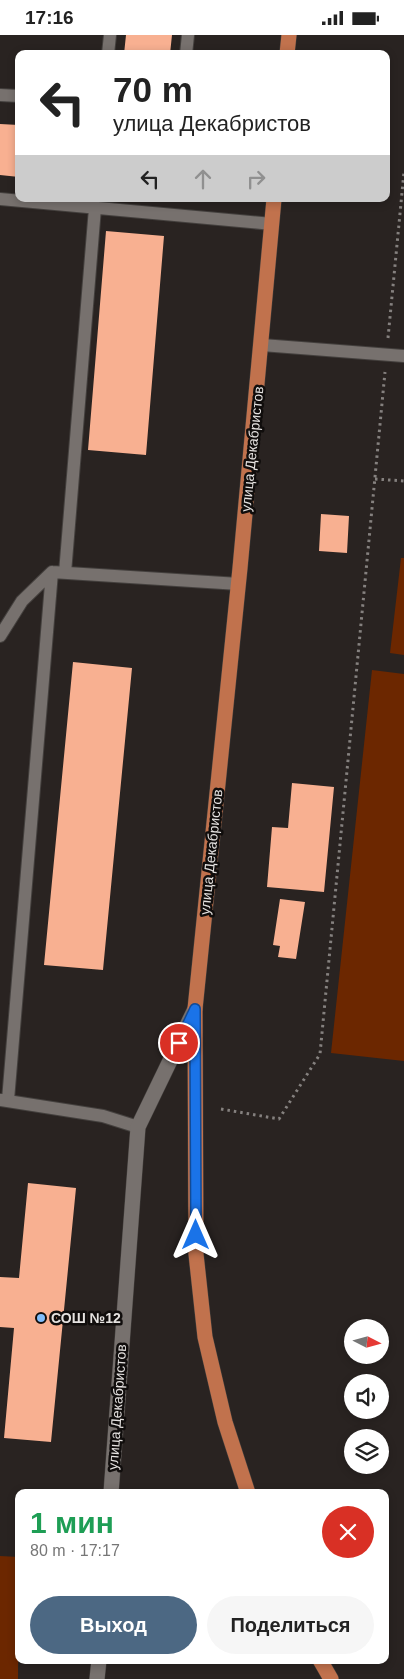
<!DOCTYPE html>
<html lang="ru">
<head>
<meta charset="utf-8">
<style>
  body { margin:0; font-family:Arial,sans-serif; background:#f6f6f6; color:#222; height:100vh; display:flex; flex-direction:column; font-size:19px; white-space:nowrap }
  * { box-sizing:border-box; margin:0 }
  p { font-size:16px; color:#767676 }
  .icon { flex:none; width:28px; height:28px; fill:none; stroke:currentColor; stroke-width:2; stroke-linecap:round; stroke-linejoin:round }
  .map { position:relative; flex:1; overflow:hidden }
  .sheet { position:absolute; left:15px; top:1454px; width:374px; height:175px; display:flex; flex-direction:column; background:#fff; border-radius:10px; box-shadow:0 2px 8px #0003 }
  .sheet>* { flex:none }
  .guide { position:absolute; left:15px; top:15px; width:375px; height:152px; border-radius:10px; box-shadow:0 2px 8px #0003; background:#fff; color:#222; overflow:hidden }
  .needle { width:32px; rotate:96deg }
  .tools { position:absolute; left:344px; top:1284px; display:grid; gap:10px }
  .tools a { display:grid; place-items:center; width:45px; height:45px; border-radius:50%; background:#fff; box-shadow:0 2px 8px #0003; font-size:25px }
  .pin { position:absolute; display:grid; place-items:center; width:42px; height:42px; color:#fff; margin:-21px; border:2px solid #fff; border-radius:50%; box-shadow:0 1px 5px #0007 }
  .me { position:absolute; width:55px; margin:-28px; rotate:0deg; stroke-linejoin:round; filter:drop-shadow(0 0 4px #0008) }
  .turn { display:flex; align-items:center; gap:18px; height:105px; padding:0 15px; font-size:22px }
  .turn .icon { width:65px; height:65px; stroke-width:2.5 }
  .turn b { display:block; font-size:35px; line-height:42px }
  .lanes { display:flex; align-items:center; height:48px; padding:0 15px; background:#0003; justify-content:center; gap:25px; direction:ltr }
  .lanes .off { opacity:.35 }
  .round { display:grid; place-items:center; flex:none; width:52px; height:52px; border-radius:26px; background:#f6f6f6 }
  .overview { display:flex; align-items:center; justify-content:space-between; height:85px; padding:0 15px }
  h1 { font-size:30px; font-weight:600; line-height:38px; color:#1e9e55 }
  .primary-button { display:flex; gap:10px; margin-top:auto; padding:10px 15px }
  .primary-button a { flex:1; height:58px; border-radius:30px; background:#4c6883; color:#fff; font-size:20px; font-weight:600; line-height:58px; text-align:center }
  .primary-button a+a { background:#f6f6f6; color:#222 }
  .status { display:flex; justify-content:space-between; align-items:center; height:35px; padding:0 25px; background:#fff; direction:ltr }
  .status svg { height:14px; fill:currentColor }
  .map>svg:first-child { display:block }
</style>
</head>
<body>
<div class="status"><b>17:16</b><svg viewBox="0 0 49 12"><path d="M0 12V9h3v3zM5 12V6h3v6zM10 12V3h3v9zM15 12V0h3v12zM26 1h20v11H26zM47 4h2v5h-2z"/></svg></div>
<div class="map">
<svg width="404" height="1644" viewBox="0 0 404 1644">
  <rect width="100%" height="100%" fill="#292321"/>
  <path fill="#6c2700" d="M401,523h3v97l-14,-2z
    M372,635l32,4v387l-73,-8z
    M0,1521l19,1 -1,122h-18z"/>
  <path fill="#f8b091" d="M126,0h46l-2,19h-46z
    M0,89l19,1v52l-19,-2z
    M106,196l58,5 -18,219 -58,-5z
    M321,479l28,2 -2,37 -28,-2z
    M73,627l59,6 -29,302 -59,-5z
    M292,748l42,4 -10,105 -57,-5 5,-60 16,1z
    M280,864l25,3 -9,57 -18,-2 2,-11 -7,-1z
    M28,1148l48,5 -25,254 -47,-4 10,-110 -14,-1v-50l19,1z"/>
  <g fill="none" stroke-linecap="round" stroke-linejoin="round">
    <g stroke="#44403e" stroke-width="14">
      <path id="service" d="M108,19l2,-19
        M186,19l2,-19
        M0,60l19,1
        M0,164l272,25
        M262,310l142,11
        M65,538l30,-365
        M0,601l22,-35 30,-29 187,12
        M1,1065l102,16 35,11
        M8,1065l44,-528"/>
    </g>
    <g stroke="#44403e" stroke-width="16">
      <path id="minor" d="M111,1458l27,-366 57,-118
        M97,1644l2,-19"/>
    </g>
    <g stroke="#44403e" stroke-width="16">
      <path id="primary" d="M287,19l2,-19
        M248,1458l-23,-71 -20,-85 -9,-83 -1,-245 45,-441 34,-369
        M320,1625l11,19"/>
    </g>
    <path stroke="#85817f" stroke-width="3" stroke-dasharray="2.5 4" stroke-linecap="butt" d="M388,303l16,-166
      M375,444l29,2
      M221,1074l58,10 41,-65 65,-682"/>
    <use href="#service" stroke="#77716e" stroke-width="12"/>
    <use href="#minor" stroke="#77716e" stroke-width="15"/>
    <use href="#primary" stroke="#c1724d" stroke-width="15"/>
  </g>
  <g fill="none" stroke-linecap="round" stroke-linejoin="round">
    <g stroke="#114b97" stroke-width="12">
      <path id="route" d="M179,1008l16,-34 1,226"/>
    </g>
    <use href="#route" stroke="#1a73e8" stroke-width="9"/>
  </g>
  <circle fill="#80bdfa" stroke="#100d0c" stroke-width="2" cx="41" cy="1283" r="5"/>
  <g text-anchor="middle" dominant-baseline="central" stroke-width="5" stroke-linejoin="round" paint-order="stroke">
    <g font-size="14" fill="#e5e2e0" stroke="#100d0c">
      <text transform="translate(252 414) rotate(-84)">улица Декабристов</text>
      <text transform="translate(211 817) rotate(-84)">улица Декабристов</text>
      <text transform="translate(117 1372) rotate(-86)">улица Декабристов</text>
    </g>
    <g font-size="14" font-weight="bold" fill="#e5e2e0" stroke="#100d0c" text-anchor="start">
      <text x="51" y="1283">СОШ №12</text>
    </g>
  </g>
</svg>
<div class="tools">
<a><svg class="needle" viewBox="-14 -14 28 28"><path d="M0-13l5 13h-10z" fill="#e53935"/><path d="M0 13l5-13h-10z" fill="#767676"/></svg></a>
<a><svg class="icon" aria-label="sound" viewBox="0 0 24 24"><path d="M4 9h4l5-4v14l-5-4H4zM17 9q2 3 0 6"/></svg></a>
<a><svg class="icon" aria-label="layers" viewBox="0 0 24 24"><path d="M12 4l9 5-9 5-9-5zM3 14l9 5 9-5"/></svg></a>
</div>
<div class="pin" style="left:179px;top:1008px;background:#d93025"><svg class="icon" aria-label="arrive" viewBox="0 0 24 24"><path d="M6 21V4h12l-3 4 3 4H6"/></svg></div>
<svg class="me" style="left:196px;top:1200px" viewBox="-20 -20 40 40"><path d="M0-17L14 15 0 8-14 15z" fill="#1a73e8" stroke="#fff" stroke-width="4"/></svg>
<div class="guide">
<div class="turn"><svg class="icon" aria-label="left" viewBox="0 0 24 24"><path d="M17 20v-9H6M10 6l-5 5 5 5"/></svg><div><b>70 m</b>улица Декабристов</div></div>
<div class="lanes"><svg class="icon" aria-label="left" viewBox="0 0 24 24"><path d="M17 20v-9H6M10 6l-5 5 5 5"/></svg><svg class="icon off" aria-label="ahead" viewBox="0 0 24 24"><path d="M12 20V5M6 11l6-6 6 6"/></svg><svg class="icon off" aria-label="right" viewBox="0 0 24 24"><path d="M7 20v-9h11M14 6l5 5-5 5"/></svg></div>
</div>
<section class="sheet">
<div class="overview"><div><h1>1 мин</h1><p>80 m · 17:17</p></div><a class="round" style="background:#d93025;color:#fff"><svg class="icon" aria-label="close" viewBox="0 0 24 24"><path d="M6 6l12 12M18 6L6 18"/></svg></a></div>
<div class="primary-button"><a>Выход</a><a>Поделиться</a></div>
</section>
</div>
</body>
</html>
